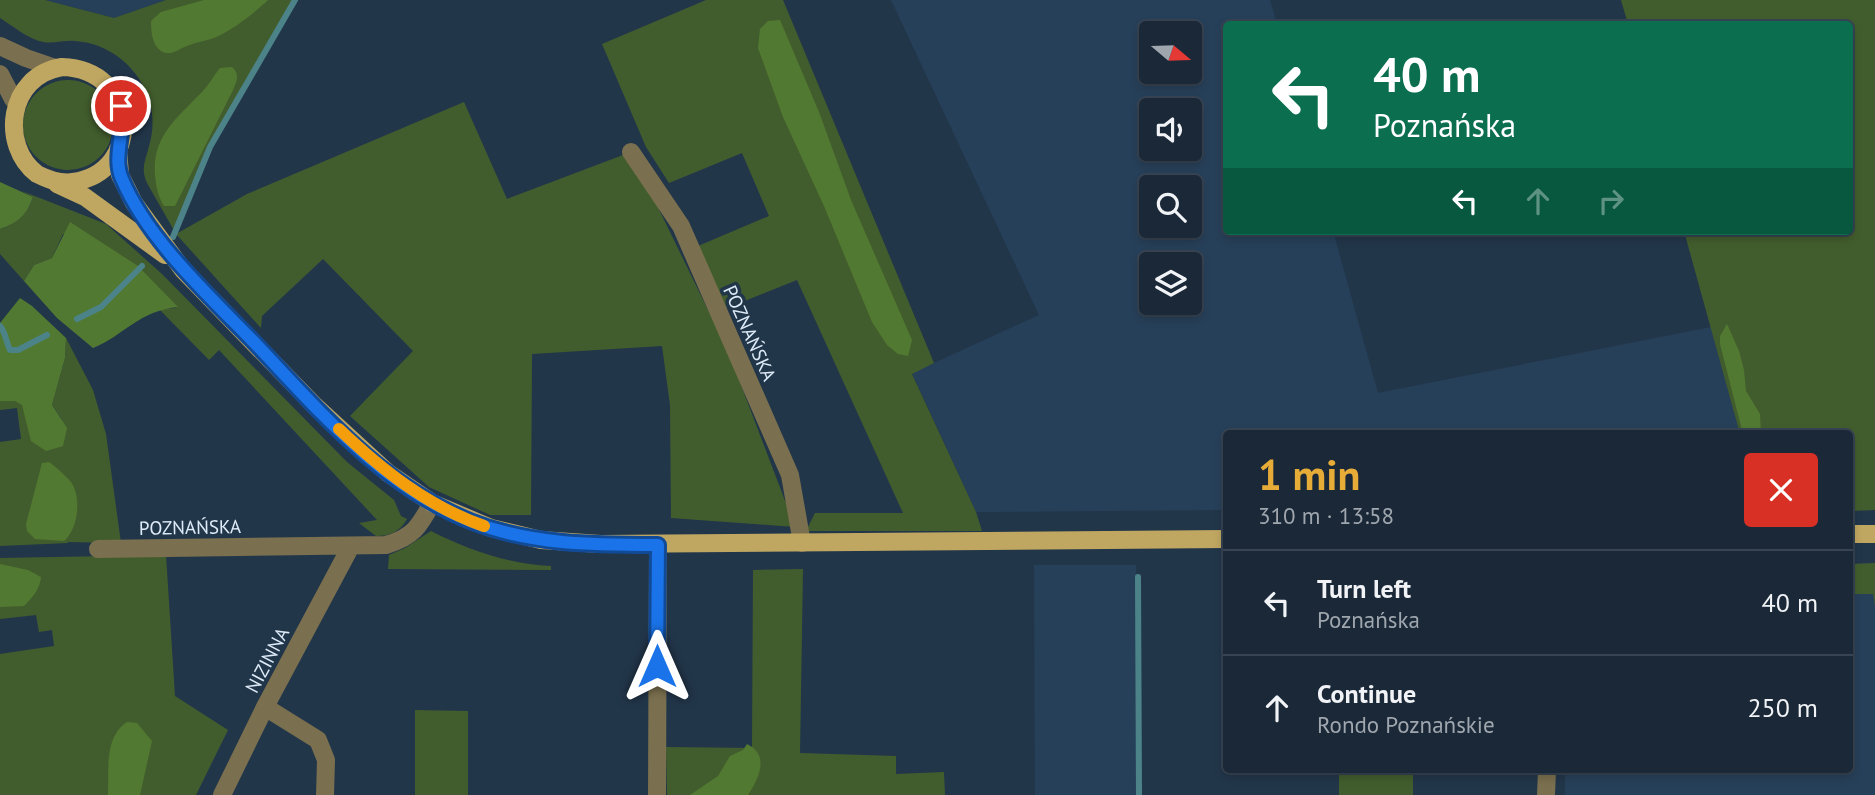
<!DOCTYPE html>
<html lang="en">
<head>
<meta charset="utf-8">
<style>
  body { margin:0; font-family:"PT Sans",sans-serif; background:#273443; color:#f1f3f6; height:100vh; display:flex; flex-direction:column; font-size:26px; white-space:nowrap }
  * { box-sizing:border-box; margin:0 }
  p { font-size:23px; color:#9fa6ae }
  .icon { flex:none; width:38px; height:38px; fill:none; stroke:currentColor; stroke-width:2; stroke-linecap:round; stroke-linejoin:round }
  .map { position:relative; flex:1; overflow:hidden }
  .panel { position:absolute; left:1223px; top:430px; width:630px; height:343px; display:flex; flex-direction:column; background:#1a2838; border-radius:7px; box-shadow:0 4px 10px #0003,0 0 0 2px #384453 }
  .panel>* { flex:none }
  .guide { position:absolute; left:1223px; top:21px; width:630px; height:214px; border-radius:7px; box-shadow:0 4px 10px #0003,0 0 0 2px #384453; background:#0b6e4f; color:#fff; overflow:hidden }
  .needle { width:46px; rotate:109deg }
  .buttons { position:absolute; left:1139px; top:21px; display:grid; gap:14px }
  .buttons a { display:grid; place-items:center; width:63px; height:63px; border-radius:7px; background:#1a2838; box-shadow:0 4px 10px #0003,0 0 0 2px #384453; font-size:35px }
  .pin { position:absolute; display:grid; place-items:center; width:60px; height:60px; color:#fff; margin:-30px; border:4px solid #fff; border-radius:50%; box-shadow:0 2px 7px #0007 }
  .me { position:absolute; width:77px; margin:-38px; rotate:0deg; stroke-linejoin:round; filter:drop-shadow(0 0 5px #0008) }
  .turn { display:flex; align-items:center; gap:24px; height:147px; padding:0 35px; font-size:32px }
  .turn .icon { width:91px; height:91px; stroke-width:2.5 }
  .turn b { display:block; font-size:49px; line-height:60px }
  .lanes { display:flex; align-items:center; height:66px; padding:0 35px; background:#0003; justify-content:center; gap:35px; direction:ltr }
  .lanes .off { opacity:.35 }
  .round { display:grid; place-items:center; flex:none; width:74px; height:74px; border-radius:7px; background:#273443 }
  .head { display:flex; align-items:center; justify-content:space-between; height:119px; padding:0 35px }
  h1 { font-size:42px; font-weight:600; line-height:52px; color:#e7ac37 }
  ul { padding:0; list-style:none }
  li { display:flex; align-items:center; gap:21px; height:105px; padding:0 35px; border-top:2px solid #384453 }
  li div { flex:1 }
  li b { display:block; font-size:26px }
  li em { font-style:normal }
  .map>svg:first-child { display:block }
</style>
</head>
<body>
<div class="map">
<svg width="1875" height="795" viewBox="0 0 1875 795">
  <rect width="100%" height="100%" fill="#22364a"/>
  <path fill="#274059" fill-rule="evenodd" d="M45,0h121l-52,18z
    M891,0h379l7,24h-50v207h106l45,162 333,-66 29,107h-513v76l-251,2 -64,-139 127,-58zM1152,33h38v39h-38zM1152,110h38v39h-38zM1152,187h38v39h-38zM1152,264h38v39h-38z
    M1875,563v232h-310v-25h285v-206z
    M1034,565h102l2,230h-103z"/>
  <path fill="#425d2d" d="M0,0h45l69,18 52,-18h129l-85,147 -31,73 -3,14 71,-40 217,-92 43,97 124,-47 97,199 67,176 -124,-9 -1,-113 -8,-59 -130,8 -1,161h-41l-61,-28 -79,-71 63,-65 -90,-92 -61,57 -1,12 -85,-94 -29,-51c-7,-15 -1,-23 2,-37 4,-13 5,-29 1,-43 -9,-34 -40,-60 -75,-62 -10,-1 -22,3 -32,1 -15,-3 -30,-16 -43,-24z
    M706,0h77l151,363 -22,11 64,138 6,19h-176l9,-18h88l-106,-233 -75,30 -24,-64 71,-30 -27,-63 -73,30 -23,-36 -44,-103z
    M1621,0h254v510l-25,1v-77h-110l-56,-203h166v-207h-222z
    M23 125a45 45 0 1 1 90 0a45 45 0 1 1-90 0Z
    M22,191l84,33 56,50 185,188 47,38 7,16 6,3c-7,13 -18,17 -31,17l-17,-13 18,-3 -158,-170 -10,10 -50,-51 18,-1 -114,-74 -11,24 -18,7 -10,16 -24,-27v-25c16,-5 28,-15 33,-32z
    M66,338l27,52 13,44 15,109 -53,-1v1l-68,3v-104l21,-3 -4,-31 -17,2v-33l9,-2 46,73 7,-28 -10,-15 13,-47z
    M431,531c37,19 78,33 120,35v4l-163,-1 1,-14 16,-7z
    M166,555l9,141 53,34 -32,65h-196v-141l54,-8 -2,-16 -13,2 -3,-17 -36,4v-61z
    M1875,563v42l-2,-11h-23v-30z
    M803,569l-3,184 96,3v18l48,-2 1,23h-278l-1,-48 86,1 1,-178z
    M415,710l53,1v84h-53z
    M1339,770h74v25h-74z"/>
  <path fill="#527931" d="M204,0h64c-16,15 -34,29 -54,38 -9,3 -18,4 -27,8 -9,3 -16,11 -26,5 -9,-6 -10,-20 -10,-30l10,-9z
    M780,20l39,92 32,88 61,140 -4,16 -10,-2 -11,-9 -15,-23 -48,-116 -41,-89 -25,-69 2,-19 8,-8z
    M232,67c8,7 5,14 1,23l-58,116h-11c-6,-10 -8,-19 -9,-31 -3,-38 21,-56 45,-81 8,-7 13,-18 20,-26z
    M0,182l33,15c-6,18 -15,26 -33,32z
    M70,222l68,44 40,41c-40,4 -53,28 -85,41l-36,-30 -33,-37 10,-16 18,-7z
    M20,298l12,8 34,32 -1,20 -13,47 15,23 -4,18 -17,5 -15,-10 -9,-36 -7,-4h-15v-78z
    M1727,324l12,27 5,19 2,21 14,23 1,20h-18l-23,-90v-8z
    M49,462c7,5 16,13 22,20 11,16 7,47 -7,59l-29,-2 -8,-8 -1,-7 16,-61z
    M0,564l28,6 13,7c-1,12 -8,20 -17,29l-24,1z
    M127,722l10,1 15,18 -12,54h-32c1,-24 -4,-58 19,-73z
    M747,744c23,11 12,34 1,51h-58l28,-19 12,-20 13,-6z"/>
  <g fill="none" stroke-linecap="round" stroke-linejoin="round">
    <path stroke="#4c8389" stroke-width="6" d="M173,237l37,-90 85,-147
      M77,319l24,-12 41,-41
      M0,326c6,7 6,16 10,24h8l29,-15
      M1138,577l1,218"/>
    <path stroke="#7a6f4e" stroke-width="18" d="M0,46l26,12 29,10
      M0,74l13,25
      M631,152l50,74 109,249 12,68
      M98,549l288,-4c27,-8 33,-18 46,-42
      M265,707l53,33 8,20 -1,35
      M222,795l43,-88 86,-161
      M657,795l1,-250
      M1546,795l1,-25"/>
    <path stroke="#bfa761" stroke-width="18" d="M62,67c77,2 82,105 11,115 -13,2 -24,-2 -36,-8 -37,-28 -30,-98 25,-107z
      M118,149l2,26 14,28 49,67 132,136 73,67 44,30 59,25 50,12 59,4 627,-5
      M57,184l28,13 80,58
      M1850,534h25"/>
  </g>
  <g fill="none" stroke-linecap="round" stroke-linejoin="round">
    <g stroke="#114b97" stroke-width="18">
      <path id="route" d="M121,106c5,25 -9,51 1,73 25,59 84,114 129,160 65,68 129,146 219,182 60,24 124,24 188,24l-1,121"/>
    </g>
    <use href="#route" stroke="#1a73e8" stroke-width="12"/>
    <path stroke="#f59e0b" stroke-width="12" d="M339,429c43,41 88,77 145,97"/>
  </g>
  <g text-anchor="middle" dominant-baseline="central" stroke-width="7" stroke-linejoin="round" paint-order="stroke">
    <g font-size="19" fill="#deebf8" stroke="#22364a">
      <text transform="translate(750 333) rotate(66)">POZNAŃSKA</text>
      <text transform="translate(190 527) rotate(-1)">POZNAŃSKA</text>
      <text transform="translate(267 660) rotate(-62)">NIZINNA</text>
    </g>
  </g>
</svg>
<div class="buttons">
<a><svg class="needle" viewBox="-14 -14 28 28"><path d="M0-13l5 13h-10z" fill="#e53935"/><path d="M0 13l5-13h-10z" fill="#9fa6ae"/></svg></a>
<a><svg class="icon" aria-label="sound" viewBox="0 0 24 24"><path d="M4 9h4l5-4v14l-5-4H4zM17 9q2 3 0 6"/></svg></a>
<a><svg class="icon" aria-label="search" viewBox="0 0 24 24"><circle cx="10" cy="10" r="6"/><path d="M15 15l6 6"/></svg></a>
<a><svg class="icon" aria-label="layers" viewBox="0 0 24 24"><path d="M12 4l9 5-9 5-9-5zM3 14l9 5 9-5"/></svg></a>
</div>
<div class="pin" style="left:121px;top:106px;background:#d93025"><svg class="icon" aria-label="arrive" viewBox="0 0 24 24"><path d="M6 21V4h12l-3 4 3 4H6"/></svg></div>
<svg class="me" style="left:657px;top:666px" viewBox="-20 -20 40 40"><path d="M0-17L14 15 0 8-14 15z" fill="#1a73e8" stroke="#fff" stroke-width="4"/></svg>
<div class="guide">
<div class="turn"><svg class="icon" aria-label="left" viewBox="0 0 24 24"><path d="M17 20v-9H6M10 6l-5 5 5 5"/></svg><div><b>40 m</b>Poznańska</div></div>
<div class="lanes"><svg class="icon" aria-label="left" viewBox="0 0 24 24"><path d="M17 20v-9H6M10 6l-5 5 5 5"/></svg><svg class="icon off" aria-label="ahead" viewBox="0 0 24 24"><path d="M12 20V5M6 11l6-6 6 6"/></svg><svg class="icon off" aria-label="right" viewBox="0 0 24 24"><path d="M7 20v-9h11M14 6l5 5-5 5"/></svg></div>
</div>
<section class="panel">
<div class="head"><div><h1>1 min</h1><p>310 m · 13:58</p></div><a class="round" style="background:#d93025;color:#fff"><svg class="icon" aria-label="close" viewBox="0 0 24 24"><path d="M6 6l12 12M18 6L6 18"/></svg></a></div>
<ul>
<li><svg class="icon" aria-label="left" viewBox="0 0 24 24"><path d="M17 20v-9H6M10 6l-5 5 5 5"/></svg><div><b>Turn left</b><p>Poznańska</p></div><em>40 m</em></li>
<li><svg class="icon" aria-label="ahead" viewBox="0 0 24 24"><path d="M12 20V5M6 11l6-6 6 6"/></svg><div><b>Continue</b><p>Rondo Poznańskie</p></div><em>250 m</em></li>
</ul>
</section>
</div>
</body>
</html>
